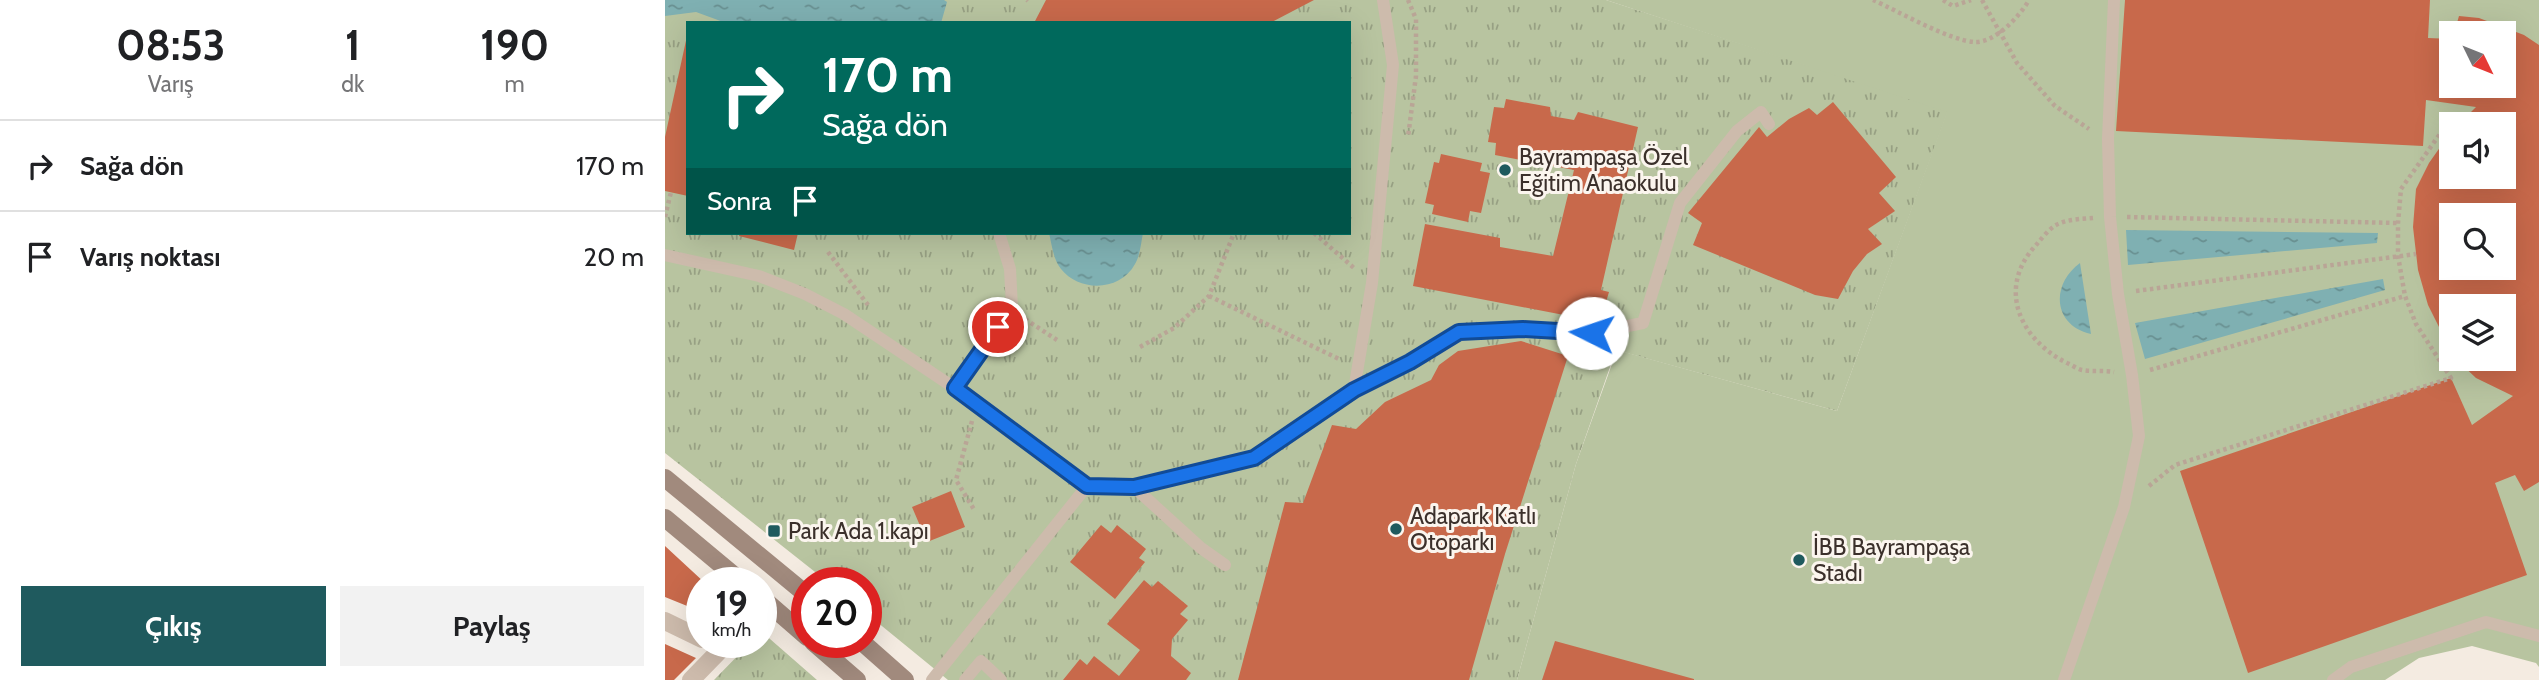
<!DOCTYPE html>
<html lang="tr">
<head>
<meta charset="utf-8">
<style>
  body { margin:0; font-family:Cabin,sans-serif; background:#f2f2f2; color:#202124; height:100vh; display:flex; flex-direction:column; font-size:26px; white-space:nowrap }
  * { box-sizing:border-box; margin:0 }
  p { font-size:23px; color:#757577 }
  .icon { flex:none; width:38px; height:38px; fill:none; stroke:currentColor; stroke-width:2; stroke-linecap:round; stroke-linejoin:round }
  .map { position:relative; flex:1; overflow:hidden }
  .drawer { display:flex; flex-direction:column; background:#fff; width:665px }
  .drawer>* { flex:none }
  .guide { position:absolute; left:21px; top:21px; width:665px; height:214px; border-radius:0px; box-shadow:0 7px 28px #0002; background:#00695c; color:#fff; overflow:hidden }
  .needle { width:46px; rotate:133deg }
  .buttons { position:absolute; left:1774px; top:21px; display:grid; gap:14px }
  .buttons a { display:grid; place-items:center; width:77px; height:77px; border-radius:0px; background:#fff; box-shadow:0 7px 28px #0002; font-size:35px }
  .speed { position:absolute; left:21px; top:567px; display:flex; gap:14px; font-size:35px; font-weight:700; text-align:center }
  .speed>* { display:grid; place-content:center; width:91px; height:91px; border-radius:50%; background:#fff; box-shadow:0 7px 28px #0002; line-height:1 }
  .speed small { font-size:18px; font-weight:400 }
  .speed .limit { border:10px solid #d22; background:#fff; color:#111 }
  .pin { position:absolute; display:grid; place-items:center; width:60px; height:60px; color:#fff; margin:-30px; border:4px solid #fff; border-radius:50%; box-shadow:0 2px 7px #0007 }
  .me { position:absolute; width:77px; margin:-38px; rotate:274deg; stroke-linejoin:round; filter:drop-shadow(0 0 5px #0008) }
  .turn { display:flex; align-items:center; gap:24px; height:147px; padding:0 21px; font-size:32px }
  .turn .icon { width:91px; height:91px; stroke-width:2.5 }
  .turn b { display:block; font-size:49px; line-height:60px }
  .then { display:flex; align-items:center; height:66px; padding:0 21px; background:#0003; gap:14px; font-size:26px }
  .eta { display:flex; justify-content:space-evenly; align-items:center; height:119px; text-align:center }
  .eta b { font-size:42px; font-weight:700; line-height:49px }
  .action { display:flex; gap:14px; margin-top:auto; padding:14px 21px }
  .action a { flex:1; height:80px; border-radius:0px; background:#1f5a5e; color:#fff; font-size:28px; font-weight:700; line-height:80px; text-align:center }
  .action a+a { background:#f2f2f2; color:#202124 }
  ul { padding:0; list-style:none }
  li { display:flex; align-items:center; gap:21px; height:91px; padding:0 21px; border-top:2px solid #e0e0e0 }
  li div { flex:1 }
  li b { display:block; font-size:26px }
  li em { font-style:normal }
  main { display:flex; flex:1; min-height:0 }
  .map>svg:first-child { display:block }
</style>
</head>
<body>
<main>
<section class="drawer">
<div class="eta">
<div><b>08:53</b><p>Varış</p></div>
<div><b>1</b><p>dk</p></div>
<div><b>190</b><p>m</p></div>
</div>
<ul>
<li><svg class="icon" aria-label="right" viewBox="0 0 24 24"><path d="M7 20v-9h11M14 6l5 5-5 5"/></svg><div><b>Sağa dön</b></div><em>170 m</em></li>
<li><svg class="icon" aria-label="arrive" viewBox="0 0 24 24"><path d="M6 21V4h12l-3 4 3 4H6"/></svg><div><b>Varış noktası</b></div><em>20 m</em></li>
</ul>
<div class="action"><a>Çıkış</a><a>Paylaş</a></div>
</section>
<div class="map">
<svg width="1874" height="680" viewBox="0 0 1874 680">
  <defs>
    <pattern id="grass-tufts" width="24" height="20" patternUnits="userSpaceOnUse" patternTransform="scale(1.75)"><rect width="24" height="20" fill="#b8c4a0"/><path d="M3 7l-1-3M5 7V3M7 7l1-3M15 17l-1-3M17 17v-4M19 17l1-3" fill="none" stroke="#97a083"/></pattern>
    <pattern id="water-ripples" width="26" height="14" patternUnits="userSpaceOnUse" patternTransform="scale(1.75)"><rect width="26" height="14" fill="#7fb0b2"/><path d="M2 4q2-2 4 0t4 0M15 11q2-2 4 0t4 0" fill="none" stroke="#699091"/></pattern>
  </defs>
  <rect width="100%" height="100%" fill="#f4ebe1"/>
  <path fill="url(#grass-tufts)" fill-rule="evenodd" d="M0,0h941l342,111 -111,300 -221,-61 -40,114 -59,216h-569l-82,-67v-30h-37l-164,-130zM23,23h661v210h-661z
    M97,632l55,48h-103l37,-38h10z"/>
  <path fill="#b8c4a0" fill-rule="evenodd" d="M941,0h933v667l-3,-4 -64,-17 -53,12 -34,22h-868l59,-216 41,-114 220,61 110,-299zM1787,33h52v53h-52zM1787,124h52v53h-52zM1787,215h52v53h-52zM1787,306h52v53h-52z"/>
  <path fill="url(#water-ripples)" d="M0,0h279l3,2 -6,21h-215l-30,-11 -31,4z
    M1461,230l252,3 -1,10 -249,22z
    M384,233h94c-2,10 -3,23 -8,31 -15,28 -56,28 -74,5 -8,-10 -9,-24 -12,-36z
    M1415,263l11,71c-39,-9 -40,-50 -11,-71z
    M1718,279l2,11 -240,69 -10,-36z"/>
  <path fill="#c8694b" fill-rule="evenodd" d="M381,0h268l-44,23h-236z
    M1460,0h305l-2,38 24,1v47h52v-53h-50l5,-17 20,2 45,17 15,10v437l-15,9 -9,-16 -20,8 32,92 -279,98 -68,-202 271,-93 21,47 41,-29 -37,-18 -20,-19h48v-53h-52v47l-24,-48 -10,-35 -5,-43 3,-38 13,-26 19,-27 4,-5v46h52v-53h-45l17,-17 -50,-7 -3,46 -307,-15zM1787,215h52v53h-52z
    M22,36h1v160l-23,-5v-54z
    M841,99l44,8 1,9 23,4 4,-8 60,15 -37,163 8,2 -9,30 -187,-36 12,-62 75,14v9l53,9 21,-86 -79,-15 1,-12 -8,-1 6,-35 10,1z
    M1168,102l63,75 -17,16 16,18 -27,18 14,15 -15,10 -14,17 -15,28 -23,-4 -122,-50 9,-22 -14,-10 71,-86 8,10 22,-18 20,-11 8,7z
    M776,154l41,9 -2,8 10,2 -9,40 -11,-2 -2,11 -36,-8 2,-9 -9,-2 9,-41 5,1z
    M75,233h58l-4,17 -55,-14z
    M856,341l47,15 -63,198 -36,126h-231l47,-178 18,1 29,-78 24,4 29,-27 46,-22 8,-15 19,-14z
    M286,491l14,36 -38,15 -15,-35z
    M436,525l10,8 6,-8 29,24 -7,9 6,4 -30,37 -45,-37z
    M0,546l40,37h-3v29l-37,-15z
    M479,580l8,7 6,-6 30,25 -8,8 8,6 -16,19 -1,17 20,17 -5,7h-123l17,-21 7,6 7,-9 25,20 21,-26 -33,-26z
    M890,641l139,38v1h-152z
    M0,644l31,14 -22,22h-9z"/>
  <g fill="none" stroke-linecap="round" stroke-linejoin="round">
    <path stroke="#b9a596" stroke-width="4.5" stroke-dasharray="3.5 3.5" stroke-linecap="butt" d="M362,0l1,1
      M743,0l8,19v57l-8,61
      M1208,0c25,11 77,41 102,42 20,1 45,-26 54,-42
      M1278,0l10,6 18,-6
      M1317,0l35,63 38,43 34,23
      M0,217l6,-25
      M1462,217l271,6
      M1428,218c-11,1 -26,1 -37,7 -7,4 -14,13 -19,19 -41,43 -18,95 30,119 5,2 10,6 15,7 10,2 22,0 32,2
      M649,233l40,35
      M163,252l40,53
      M1471,291l280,-37
      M544,296l132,64
      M360,319l32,21
      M475,347l34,-19 35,-32 25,-63
      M1485,370l255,-74
      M307,421l-16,59 19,31
      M1484,486l26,-21 276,-87 -35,-54 -11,-28 -7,-40v-33l3,-34 53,-75"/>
    <path stroke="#cdbbac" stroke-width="12" d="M0,255l94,21 46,18 39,20 133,89 110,83 47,1 119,-29 101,-68 56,-28 49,-30 63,-3 70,4 51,-10 37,-120 57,-72 24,-19 8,12
      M290,388l57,-81 -2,-38 -11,-36
      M689,390l18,-107 21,-218 -10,-65
      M469,487l67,61 24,17
      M267,680l155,-194
      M300,680l16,-19 20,19
      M1399,680l60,-173 15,-71 -7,-61 -14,-81 -8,-77 -2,-78 6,-139
      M1668,680l18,-13 135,-45 53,14"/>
    <path stroke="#cdbbac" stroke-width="18" d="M0,621l37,18
      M26,680l37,-38"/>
    <path stroke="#a18a7d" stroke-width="18" d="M0,478l142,117
      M0,518l78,65
      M96,597l46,40
      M148,642l44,38
      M197,642l43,38"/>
  </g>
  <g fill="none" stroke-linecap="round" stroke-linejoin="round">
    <g stroke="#114b97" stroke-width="18">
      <path id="route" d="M333,327l-43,61 132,98 47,1 120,-29 100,-68 56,-28 49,-30 64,-3 69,4"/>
    </g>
    <use href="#route" stroke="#1a73e8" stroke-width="12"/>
  </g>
  <g fill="#1f5a5e" stroke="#fbf5ee" stroke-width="2.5">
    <circle cx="840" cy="170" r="7"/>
    <circle cx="731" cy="529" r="7"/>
    <rect x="102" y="524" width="14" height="14" rx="3.5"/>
    <circle cx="1134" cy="560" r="7"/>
  </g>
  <g text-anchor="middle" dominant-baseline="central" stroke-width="6" stroke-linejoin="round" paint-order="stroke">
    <g font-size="23" fill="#3b302b" stroke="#fbf5ee" text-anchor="start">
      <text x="854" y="157">Bayrampaşa Özel<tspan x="854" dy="26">Eğitim Anaokulu</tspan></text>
      <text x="745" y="516">Adapark Katlı<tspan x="745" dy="26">Otoparkı</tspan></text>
      <text x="123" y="531">Park Ada 1.kapı</text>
      <text x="1148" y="547">İBB Bayrampaşa<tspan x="1148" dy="26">Stadı</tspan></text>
    </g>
  </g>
</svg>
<div class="buttons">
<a><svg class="needle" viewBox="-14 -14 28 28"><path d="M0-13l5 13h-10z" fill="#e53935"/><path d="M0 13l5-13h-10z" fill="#757577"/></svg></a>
<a><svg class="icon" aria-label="sound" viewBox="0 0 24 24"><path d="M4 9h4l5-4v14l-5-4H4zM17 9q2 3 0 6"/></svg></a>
<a><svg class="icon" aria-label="search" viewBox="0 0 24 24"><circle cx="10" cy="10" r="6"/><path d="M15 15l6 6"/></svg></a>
<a><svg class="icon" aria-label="layers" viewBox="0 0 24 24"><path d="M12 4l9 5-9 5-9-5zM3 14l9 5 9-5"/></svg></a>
</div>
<div class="speed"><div>19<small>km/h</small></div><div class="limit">20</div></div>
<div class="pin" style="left:333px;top:327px;background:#d93025"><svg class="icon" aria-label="arrive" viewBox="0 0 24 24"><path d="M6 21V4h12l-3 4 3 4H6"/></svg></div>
<svg class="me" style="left:927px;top:333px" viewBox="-20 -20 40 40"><circle r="19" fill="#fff"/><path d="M0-13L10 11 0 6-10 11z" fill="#1a73e8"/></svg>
<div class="guide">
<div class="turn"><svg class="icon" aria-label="right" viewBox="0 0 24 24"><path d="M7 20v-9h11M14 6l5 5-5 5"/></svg><div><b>170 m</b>Sağa dön</div></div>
<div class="then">Sonra<svg class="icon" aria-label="arrive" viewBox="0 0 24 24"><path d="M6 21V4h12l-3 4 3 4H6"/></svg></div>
</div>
</div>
</main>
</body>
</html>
